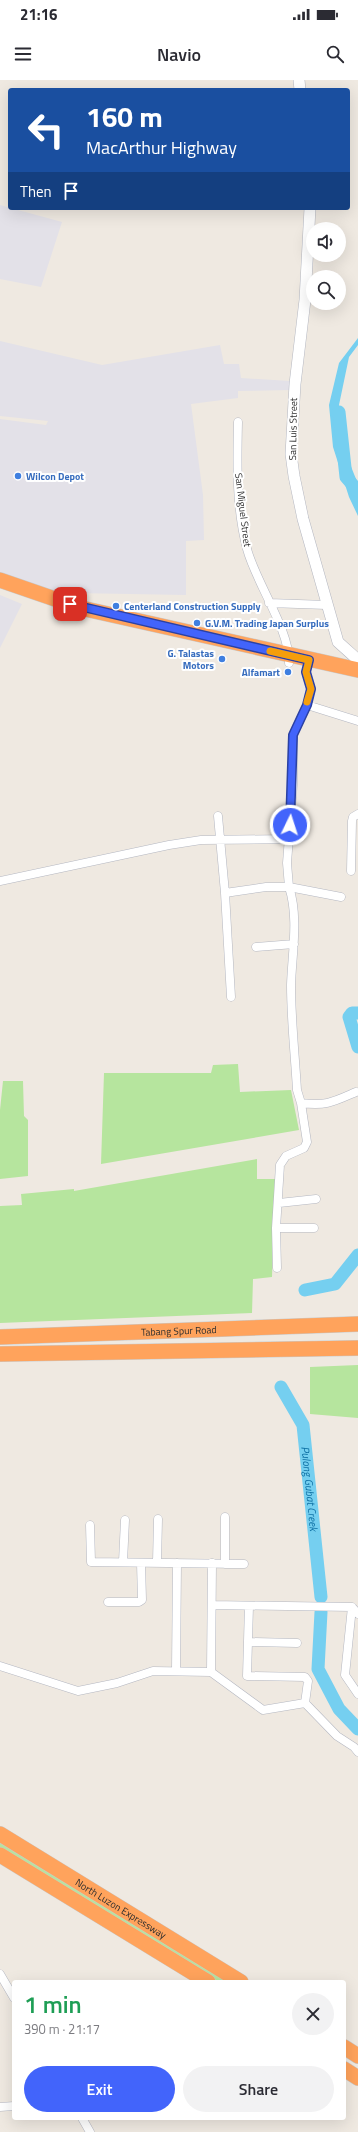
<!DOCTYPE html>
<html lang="en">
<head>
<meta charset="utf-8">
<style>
  body { margin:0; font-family:"Titillium Web",sans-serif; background:#f2f2f3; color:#2b2b33; height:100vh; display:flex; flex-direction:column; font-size:15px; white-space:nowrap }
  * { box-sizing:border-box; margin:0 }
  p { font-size:13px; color:#7c7c81 }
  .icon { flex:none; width:22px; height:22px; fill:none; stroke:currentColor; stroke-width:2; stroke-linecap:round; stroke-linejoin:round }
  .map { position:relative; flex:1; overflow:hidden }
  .details { position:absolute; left:12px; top:1900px; width:334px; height:140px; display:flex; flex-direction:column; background:#fff; border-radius:4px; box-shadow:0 4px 16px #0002 }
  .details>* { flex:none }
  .guide { position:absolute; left:8px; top:8px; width:342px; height:122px; border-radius:4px; box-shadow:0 4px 16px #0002; background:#1a4fa0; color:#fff; overflow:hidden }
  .buttons { position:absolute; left:306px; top:142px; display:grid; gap:8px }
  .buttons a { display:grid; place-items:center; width:40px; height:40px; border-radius:50%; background:#fff; box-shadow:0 4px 16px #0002; font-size:20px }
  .pin { position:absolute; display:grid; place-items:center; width:34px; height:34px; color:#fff; margin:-17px; border-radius:8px; box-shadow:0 2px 6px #0006 }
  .me { position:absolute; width:44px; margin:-22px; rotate:4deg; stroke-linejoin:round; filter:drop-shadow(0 0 3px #0008) }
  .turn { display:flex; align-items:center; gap:14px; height:84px; padding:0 12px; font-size:18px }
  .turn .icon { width:52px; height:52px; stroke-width:2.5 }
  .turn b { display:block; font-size:28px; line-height:34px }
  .then { display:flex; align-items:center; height:38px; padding:0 12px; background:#0003; gap:8px; font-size:15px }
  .round { display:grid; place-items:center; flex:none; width:42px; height:42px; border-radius:21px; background:#f2f2f3 }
  .overview { display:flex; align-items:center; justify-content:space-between; height:68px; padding:0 12px }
  h1 { font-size:24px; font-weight:600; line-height:30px; color:#1e9e55 }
  .action { display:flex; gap:8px; margin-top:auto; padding:8px 12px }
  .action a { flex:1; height:46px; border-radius:24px; background:#4264fb; color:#fff; font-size:16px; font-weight:600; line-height:46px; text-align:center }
  .action a+a { background:#f2f2f3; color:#2b2b33 }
  .status { display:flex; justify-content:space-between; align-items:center; height:28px; padding:0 20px; background:#fff; direction:ltr }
  .status svg { height:11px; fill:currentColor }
  header { display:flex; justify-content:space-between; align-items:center; height:52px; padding:0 12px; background:#fff; font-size:18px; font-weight:600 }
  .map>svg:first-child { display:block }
</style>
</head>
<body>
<div class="status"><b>21:16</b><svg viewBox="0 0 49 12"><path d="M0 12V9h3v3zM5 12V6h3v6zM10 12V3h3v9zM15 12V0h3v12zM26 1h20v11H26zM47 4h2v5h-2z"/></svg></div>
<header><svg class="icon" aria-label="menu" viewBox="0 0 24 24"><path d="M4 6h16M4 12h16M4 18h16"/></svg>Navio<svg class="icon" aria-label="search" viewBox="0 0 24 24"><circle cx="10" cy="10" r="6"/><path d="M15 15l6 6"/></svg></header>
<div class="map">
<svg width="358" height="2052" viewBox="0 0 358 2052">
  <rect width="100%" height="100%" fill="#efe9e1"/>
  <path fill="#e3e1e8" d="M0,125l62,17 -21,65 -41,-8z
    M0,261l102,24 118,-20 4,19h15l2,14 49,3 1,9 -53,1v7l-47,6 12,91 1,45 -18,1v54l-113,-2 -2,5 -71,-26v-153l46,6 2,-4 -48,-5z
    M0,515l22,9 -22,44z"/>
  <path fill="#b6e59e" d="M238,984l2,28 51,-2 8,40 -198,34 3,-91h107l2,-8z
    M3,1001h20l1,35 4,4v56l-28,3v-69z
    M257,1079v20h18l-3,98 -19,2 -1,34 -252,10v-117l22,-1 -1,-11 53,-5v2z
    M358,1285v53l-48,-4v-47z
    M0,1760l231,142h-12l-219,-135z"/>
  <path fill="#75cff0" d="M358,258v7l-9,12 -10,48 3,39 16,40v32l-9,-19 -16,-50 -4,-42 10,-42z"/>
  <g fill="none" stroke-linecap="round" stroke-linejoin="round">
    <g stroke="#75cff0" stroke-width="13">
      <path d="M339,332l7,65 12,14"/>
      <path d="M358,933h-6l-3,4 9,30"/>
      <path d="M305,1210l30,-6 23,-29"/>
      <path id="s1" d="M281,1307l22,38 18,172"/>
      <path d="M321,1532l-3,57 21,40 19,20"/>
    </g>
    <g stroke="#b4b7c1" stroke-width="9">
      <path id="street" d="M238,342c-1,42 -2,86 9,127 9,34 43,81 42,114
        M269,523l58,2
        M309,580l-3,12 5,17 -4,16 -14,30v50l-6,78 2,24 52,10
        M307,625l51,16
        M218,736l7,77
        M351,791l1,-50 1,-4 5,-3
        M0,801l169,-36 32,-5 88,-1
        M256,867l38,-3
        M231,917l-6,-104 41,-6h23c10,30 3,67 2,98 0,35 4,70 6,105l4,13c26,3 32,-1 55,-11
        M279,1123l37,-4
        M276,1148h38
        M277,1188l-1,-40 4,-63 6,-9 18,-8 3,-6 -6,-39
        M225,1437v47
        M90,1445l1,37 153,2
        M123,1482l2,-42
        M157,1483l1,-44
        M108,1522h31l3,-2 -1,-37
        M212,1525l140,2 6,7
        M249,1526l-2,70 58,1 3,4 -3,22
        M352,1527l-7,68 13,19
        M248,1562l49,1
        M0,1586l78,25 39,-8 36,-12 58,1 52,38 42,-7 32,33 17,11 4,5
        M176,1591l1,-108
        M211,1592l1,-109
        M0,1894l14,24
        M0,2027l14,-1
        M82,2038l8,14"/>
    </g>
    <g stroke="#b4b7c1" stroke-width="12">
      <path id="secondary" d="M299,0l1,10
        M310,128l-5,92 -10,84 -4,70 3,22 9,43 35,123 20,18"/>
    </g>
    <g stroke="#c9c9c9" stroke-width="16">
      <g id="highway">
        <path d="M0,500l81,28 277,62"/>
        <path id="s2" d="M0,1257l358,-13"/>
        <path d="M0,1274l358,-6"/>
        <path id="s3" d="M0,1754l241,148"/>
        <path d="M0,1775l208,127"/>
        <path d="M344,1967l14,9"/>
        <path d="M344,1989l14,9"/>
      </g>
    </g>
    <use href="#street" stroke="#fff" stroke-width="8"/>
    <use href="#secondary" stroke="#fff" stroke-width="11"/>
    <use href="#highway" stroke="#ffa35c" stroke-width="15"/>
  </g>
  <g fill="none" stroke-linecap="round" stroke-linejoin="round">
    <g stroke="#2b41a3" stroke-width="10">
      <path id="route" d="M70,524l239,56 -3,12 5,17 -4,16 -14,30 -3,90"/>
    </g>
    <use href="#route" stroke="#4264fb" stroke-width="7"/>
    <path stroke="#f59e0b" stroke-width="7" d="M270,571l39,9 -3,12 5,17 -4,13"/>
  </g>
  <g fill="#3f7fe0" stroke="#fff" stroke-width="1.5">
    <circle cx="18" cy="396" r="4"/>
    <circle cx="116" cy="526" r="4"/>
    <circle cx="197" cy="543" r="4"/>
    <circle cx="222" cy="579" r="4"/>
    <circle cx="288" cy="592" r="4"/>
  </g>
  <g text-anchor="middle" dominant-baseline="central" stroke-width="4" stroke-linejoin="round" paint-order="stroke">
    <g font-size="10" fill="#2e2e2e" stroke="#fff">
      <text transform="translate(293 349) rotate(-89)">San Luis Street</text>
      <text transform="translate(243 430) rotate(83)">San Miguel Street</text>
      <text stroke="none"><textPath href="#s2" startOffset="179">Tabang Spur Road</textPath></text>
      <text stroke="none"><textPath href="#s3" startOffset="142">North Luzon Expressway</textPath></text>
    </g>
    <g font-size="10" font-weight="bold" fill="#366cbe" stroke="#fff" text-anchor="start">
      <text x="26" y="396">Wilcon Depot</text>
      <text x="124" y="526">Centerland Construction Supply</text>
      <text x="205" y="543">G.V.M. Trading Japan Surplus</text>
      <text x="214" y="573" text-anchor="end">G. Talastas<tspan x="214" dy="12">Motors</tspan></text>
      <text x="280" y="592" text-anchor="end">Alfamart</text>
    </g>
    <g font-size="11" font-style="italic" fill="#0d6fa3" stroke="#fff">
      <text stroke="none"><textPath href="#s1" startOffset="108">Pulong Gubat Creek</textPath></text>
    </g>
  </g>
</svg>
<div class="buttons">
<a><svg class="icon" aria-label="sound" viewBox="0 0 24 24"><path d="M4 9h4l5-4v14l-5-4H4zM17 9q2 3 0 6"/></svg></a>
<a><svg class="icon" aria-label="search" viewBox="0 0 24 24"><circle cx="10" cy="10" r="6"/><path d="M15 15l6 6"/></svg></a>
</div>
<div class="pin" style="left:70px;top:524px;background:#d93025"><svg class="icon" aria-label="arrive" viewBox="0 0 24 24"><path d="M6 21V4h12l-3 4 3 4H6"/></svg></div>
<svg class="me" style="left:290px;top:745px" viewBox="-20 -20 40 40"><circle r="17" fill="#4264fb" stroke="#fff" stroke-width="3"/><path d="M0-11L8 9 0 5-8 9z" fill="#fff"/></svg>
<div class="guide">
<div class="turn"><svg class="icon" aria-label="left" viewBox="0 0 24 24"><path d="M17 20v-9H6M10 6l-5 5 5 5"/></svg><div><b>160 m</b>MacArthur Highway</div></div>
<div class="then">Then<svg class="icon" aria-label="arrive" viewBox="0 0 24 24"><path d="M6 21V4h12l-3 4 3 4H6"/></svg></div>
</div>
<section class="details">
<div class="overview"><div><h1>1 min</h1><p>390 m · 21:17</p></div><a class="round"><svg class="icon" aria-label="close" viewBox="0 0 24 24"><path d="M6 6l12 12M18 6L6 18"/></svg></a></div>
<div class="action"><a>Exit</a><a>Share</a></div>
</section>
</div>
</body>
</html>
